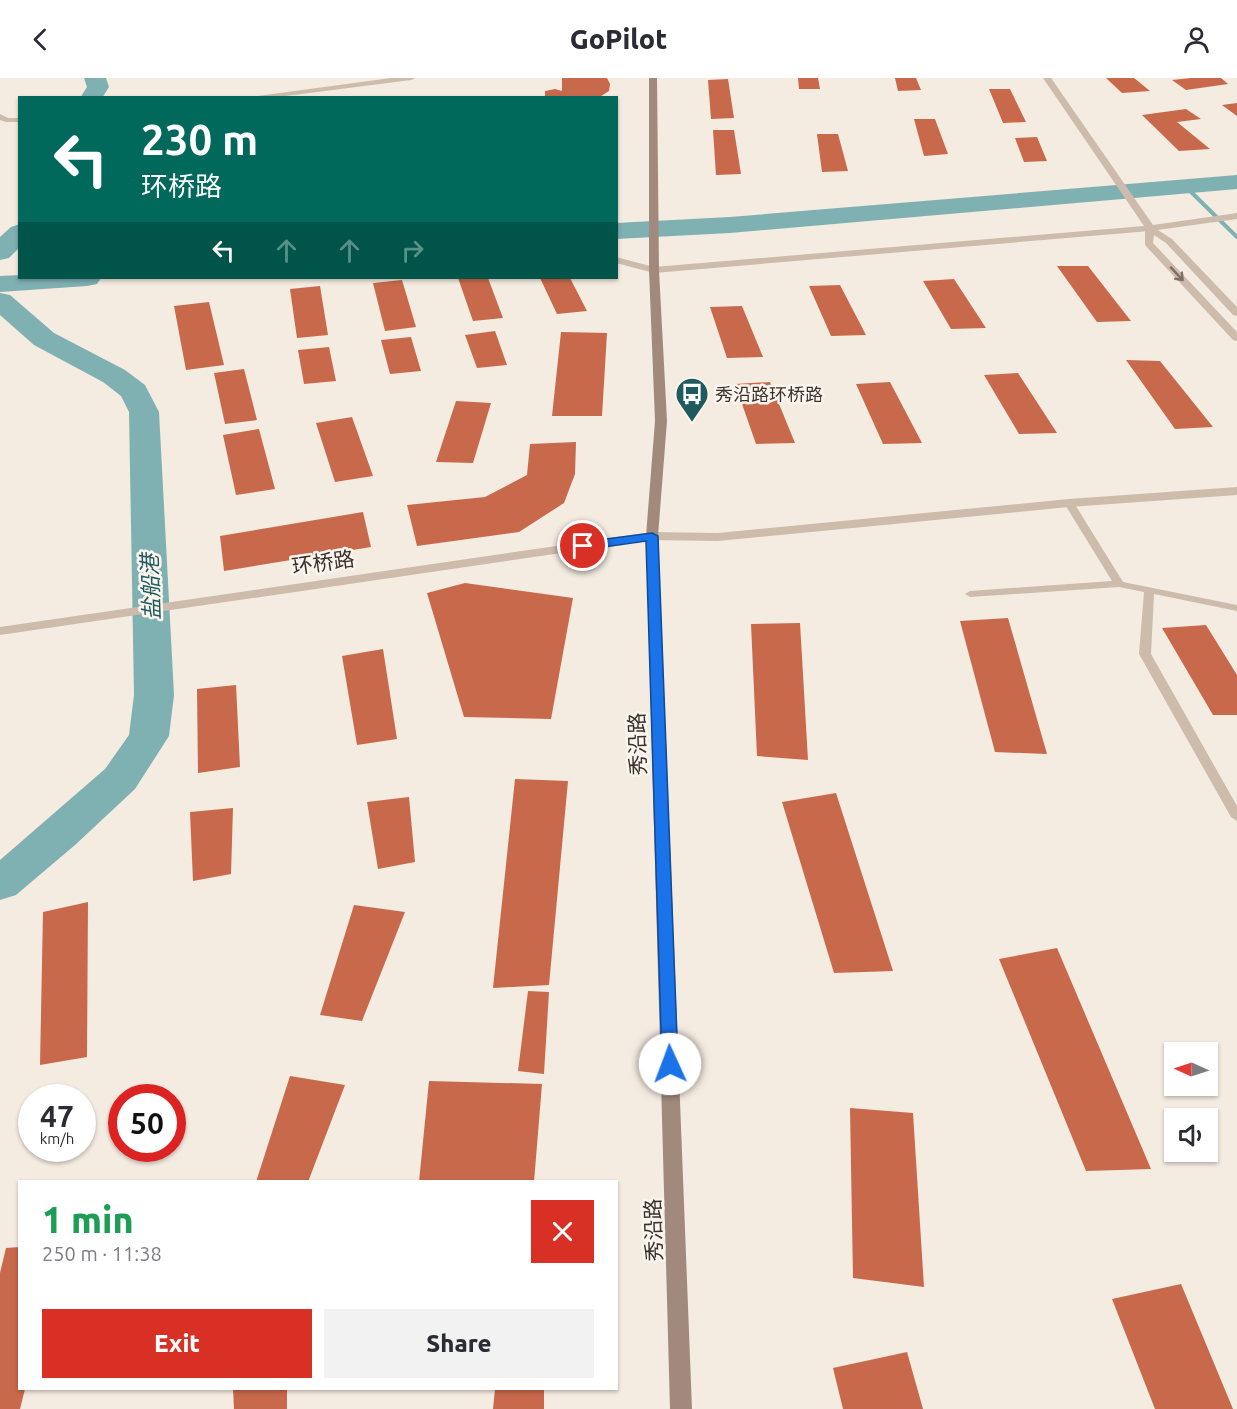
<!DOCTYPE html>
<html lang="en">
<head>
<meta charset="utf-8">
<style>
  body { margin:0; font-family:Ubuntu,"Noto Sans SC",sans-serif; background:#f2f2f3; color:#2b2b33; height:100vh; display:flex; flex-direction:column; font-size:22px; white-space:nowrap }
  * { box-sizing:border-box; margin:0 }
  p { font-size:20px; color:#7c7c81 }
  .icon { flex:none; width:33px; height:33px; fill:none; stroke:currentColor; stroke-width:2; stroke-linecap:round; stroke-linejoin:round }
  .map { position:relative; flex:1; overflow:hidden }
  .side { position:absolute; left:18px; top:1102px; width:600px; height:210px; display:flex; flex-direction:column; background:#fff; border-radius:0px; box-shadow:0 2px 4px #0004 }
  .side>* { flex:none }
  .top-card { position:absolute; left:18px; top:18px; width:600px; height:183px; border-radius:0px; box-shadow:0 2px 4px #0004; background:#00695c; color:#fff; overflow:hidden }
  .needle { width:39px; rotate:273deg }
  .fabs { position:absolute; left:1164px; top:964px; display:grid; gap:12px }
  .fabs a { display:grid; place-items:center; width:54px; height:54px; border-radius:0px; background:#fff; box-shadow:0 2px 4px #0004; font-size:30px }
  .speed { position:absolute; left:18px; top:1006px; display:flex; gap:12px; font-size:30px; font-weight:700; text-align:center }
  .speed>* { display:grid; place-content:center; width:78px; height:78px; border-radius:50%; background:#fff; box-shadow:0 2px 4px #0004; line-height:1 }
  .speed small { font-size:15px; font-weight:400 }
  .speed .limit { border:9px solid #d22; background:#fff; color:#111 }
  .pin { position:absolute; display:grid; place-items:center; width:51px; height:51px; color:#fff; margin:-26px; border:3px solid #fff; border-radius:50%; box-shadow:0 2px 6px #0007 }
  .me { position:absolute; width:66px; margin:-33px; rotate:358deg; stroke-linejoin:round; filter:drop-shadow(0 0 4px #0008) }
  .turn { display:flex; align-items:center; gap:21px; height:126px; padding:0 24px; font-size:27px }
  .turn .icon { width:78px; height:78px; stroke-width:2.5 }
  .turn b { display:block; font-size:42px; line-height:51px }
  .lanes { display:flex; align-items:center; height:57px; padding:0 24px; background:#0003; justify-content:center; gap:30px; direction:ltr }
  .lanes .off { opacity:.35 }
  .round { display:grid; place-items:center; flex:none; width:63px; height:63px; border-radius:0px; background:#f2f2f3 }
  .summary { display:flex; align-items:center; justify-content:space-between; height:102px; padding:0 24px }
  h1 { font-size:36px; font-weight:800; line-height:45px; color:#1e9e55 }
  .cta { display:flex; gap:12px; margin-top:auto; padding:12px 24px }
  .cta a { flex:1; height:69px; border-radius:0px; background:#d93025; color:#fff; font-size:24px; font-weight:800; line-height:69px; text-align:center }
  .cta a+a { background:#f2f2f3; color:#2b2b33 }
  header { display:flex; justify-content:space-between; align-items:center; height:78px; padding:0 24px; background:#fff; font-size:27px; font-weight:800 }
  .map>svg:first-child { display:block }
</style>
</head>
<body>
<header><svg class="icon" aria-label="back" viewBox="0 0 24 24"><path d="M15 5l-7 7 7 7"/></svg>GoPilot<svg class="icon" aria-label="person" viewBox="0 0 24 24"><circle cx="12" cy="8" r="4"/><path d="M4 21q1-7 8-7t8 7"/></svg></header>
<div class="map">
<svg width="1237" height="1331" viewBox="0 0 1237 1331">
  <rect width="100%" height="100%" fill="#f4ebe1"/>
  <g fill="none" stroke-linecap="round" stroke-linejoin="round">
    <path stroke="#7fb0b2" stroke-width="4" d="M1186,109l51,50"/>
    <path fill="#7fb0b2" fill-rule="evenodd" d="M84,0h22l3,9 -7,11h-22l7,-11z
      M1237,97v14l-507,44 -114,6v-16l114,-6z
      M20,146v23l-11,11 -9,2v-23l11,-10z
      M20,197v3h81l-4,6 -10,2 -87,6v-16z
      M0,215l10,2 44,38 71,37 20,15 14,27 15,283 -5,41 -34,53 -60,56 -59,50 -16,5v-40l105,-91 24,-34 5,-40 -5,-283 -8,-16 -18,-14 -69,-37 -34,-30z"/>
  </g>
  <path fill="#c8694b" d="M562,0h45l3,6 -1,7 -11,7h-53v-7l10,-2 7,2z
    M798,0h20l2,11h-21z
    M895,0h21l5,12 -23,1z
    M1106,0h28l16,13 -28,2z
    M1191,0h30l7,6 -42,6 -14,-10z
    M728,1l6,39 -23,1 -3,-39z
    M989,11h21l16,33 -23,1z
    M1237,25v13l-15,-11z
    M1186,31l15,10 -24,3 33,27 -31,2 -37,-36z
    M914,41h21l13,35 -24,2z
    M713,52h21l7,44 -25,1z
    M817,56h21l10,37 -26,1z
    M1037,59l10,24 -23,1 -9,-24z
    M1057,188h31l43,55 -34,1z
    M458,200h30l15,40 -30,3z
    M540,200h30l17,33 -30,3z
    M954,201l32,49 -35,1 -28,-48z
    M402,202l14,47 -31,4 -12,-48z
    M840,207l26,50 -35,1 -22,-50z
    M320,208l8,49 -31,3 -7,-49z
    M209,224l15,63 -38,5 -12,-64z
    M742,228l21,51 -36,1 -17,-51z
    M495,253l12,34 -30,3 -12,-33z
    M561,254l46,1 -5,83h-50z
    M411,259l10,34 -31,3 -9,-34z
    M329,269l7,34 -32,3 -6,-34z
    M1126,282l34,1 53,66 -38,2z
    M244,291l13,51 -32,4 -11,-51z
    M1018,295l39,60 -38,1 -35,-59z
    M770,304l25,61 -39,1 -21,-60z
    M890,304l32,61 -39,1 -27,-60z
    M456,323l35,2 -18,60 -37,-1z
    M352,339l21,59 -38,6 -19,-59z
    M259,351l16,60 -39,6 -13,-60z
    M576,364l-1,32 -11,29 -45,29 -102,14 -10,-41 78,-8 42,-22 3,-31z
    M363,434l8,35 -147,24 -4,-35z
    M465,505l108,15 -22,121 -87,-2 -37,-124z
    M1008,540l39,136 -52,-2 -35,-131z
    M800,545l8,137 -51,-4 -6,-132z
    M1206,547l31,50v40h-24l-51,-87z
    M383,571l14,90 -40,6 -15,-89z
    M236,607l4,82 -42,6 -1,-84z
    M515,701l53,2 -19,204 -56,3z
    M836,715l57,178 -59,2 -52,-171z
    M409,719l6,65 -37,7 -11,-67z
    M233,730l-2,66 -38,7 -3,-69z
    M88,824l-1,155 -47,8 3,-153z
    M354,827l51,7 -43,109 -42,-6z
    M1057,870l94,221 -65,2 -87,-212z
    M528,913l21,1 -5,82 -26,-3z
    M290,998l55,9 -37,97h-52z
    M429,1003l113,3 -8,98h-115z
    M850,1030l63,5 11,174 -71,-9z
    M20,1169v142h5l-5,20h-20v-136l6,-25z
    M1181,1206l52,125h-78l-43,-110z
    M907,1274l16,57h-80l-10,-41z
    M233,1311h54v20h-53z
    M495,1311h49v20h-51z"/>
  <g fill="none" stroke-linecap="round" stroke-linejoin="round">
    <path fill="#cdbbac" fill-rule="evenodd" d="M1069,422l5,3 49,79 114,23v6l-83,-17 -3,60 86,152v15l-6,-4 -92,-163 5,-62 -25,-5 -149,10 -5,-3 5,-3 142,-10 -48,-78z"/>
    <path fill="#cdbbac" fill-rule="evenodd" d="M391,0h24l-4,2 -141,18h-28z
      M1043,0h8l102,147 84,-12v6l-87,12 -496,42 -38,-10v-6l38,10 490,-41z
      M0,36l8,4h12v4h-14l-6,-2z
      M1237,409v8l-168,12 -351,34 -66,-1 -6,-4 6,-4 66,1 351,-34z"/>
    <path fill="#cdbbac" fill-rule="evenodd" d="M1150,147l22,14 65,68v9l-4,-1 -67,-72 -12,-8 -1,8 84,89v9l-4,-1 -88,-95v-17z
      M652,454l6,4 -1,3 -657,96v-8z"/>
    <path fill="#a18a7d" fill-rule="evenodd" d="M649,0h8l2,192 8,151 -9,115 34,873h-22l-24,-873 9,-115 -6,-151z"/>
  </g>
  <defs><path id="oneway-shaft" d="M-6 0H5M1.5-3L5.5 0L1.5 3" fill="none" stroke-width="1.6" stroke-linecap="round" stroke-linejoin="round" transform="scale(1.5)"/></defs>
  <use stroke="#7d6f65" href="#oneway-shaft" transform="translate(1177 196) rotate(47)"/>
  <path fill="#1a73e8" stroke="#114b97" stroke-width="1.5" d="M652,455l6,3 20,528 -2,5 -6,2 -6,-2 -2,-5 -16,-523 -63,9 -6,-4 6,-4z"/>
  <defs>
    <g id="bus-pin" transform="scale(1.725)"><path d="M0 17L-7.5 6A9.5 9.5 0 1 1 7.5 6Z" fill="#1f5a5e" stroke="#fbf5ee"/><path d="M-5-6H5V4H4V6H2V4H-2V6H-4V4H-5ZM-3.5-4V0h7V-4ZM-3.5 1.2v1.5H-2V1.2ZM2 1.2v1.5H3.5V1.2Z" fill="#fff"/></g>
  </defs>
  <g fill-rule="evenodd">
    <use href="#bus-pin" x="692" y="316"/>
  </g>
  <g text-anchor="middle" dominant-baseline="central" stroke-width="5" stroke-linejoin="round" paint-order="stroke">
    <g font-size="18" fill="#3b302b" stroke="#fbf5ee" text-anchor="start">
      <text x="715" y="316">秀沿路环桥路</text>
    </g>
    <g font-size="21" fill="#3b302b" stroke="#fbf5ee">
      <text transform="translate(323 484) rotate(-8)">环桥路</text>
      <text transform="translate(637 666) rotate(-92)">秀沿路</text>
      <text transform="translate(653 1152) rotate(-92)">秀沿路</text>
    </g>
    <g font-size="22" font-style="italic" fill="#1f5a5e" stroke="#fbf5ee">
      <text transform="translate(150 509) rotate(-92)">盐船港</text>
    </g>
  </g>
</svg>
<div class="fabs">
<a><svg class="needle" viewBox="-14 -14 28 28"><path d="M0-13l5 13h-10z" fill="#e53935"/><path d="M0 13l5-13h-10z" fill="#7c7c81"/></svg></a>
<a><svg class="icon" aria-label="sound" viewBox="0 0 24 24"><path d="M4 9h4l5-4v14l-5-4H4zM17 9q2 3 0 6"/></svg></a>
</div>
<div class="speed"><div>47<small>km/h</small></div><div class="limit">50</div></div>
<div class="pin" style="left:583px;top:468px;background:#d93025"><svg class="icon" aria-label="arrive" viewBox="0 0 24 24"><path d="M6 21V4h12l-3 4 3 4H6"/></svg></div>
<svg class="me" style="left:670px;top:986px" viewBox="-20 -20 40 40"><circle r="19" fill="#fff"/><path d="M0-13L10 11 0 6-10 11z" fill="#1a73e8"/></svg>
<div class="top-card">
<div class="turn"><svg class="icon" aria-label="left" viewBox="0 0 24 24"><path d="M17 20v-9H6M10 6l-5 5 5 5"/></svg><div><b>230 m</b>环桥路</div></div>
<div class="lanes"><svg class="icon" aria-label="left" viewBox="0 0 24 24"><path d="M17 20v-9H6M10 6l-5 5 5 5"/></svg><svg class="icon off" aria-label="ahead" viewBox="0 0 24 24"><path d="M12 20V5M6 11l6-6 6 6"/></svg><svg class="icon off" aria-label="ahead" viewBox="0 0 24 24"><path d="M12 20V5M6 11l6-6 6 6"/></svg><svg class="icon off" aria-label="right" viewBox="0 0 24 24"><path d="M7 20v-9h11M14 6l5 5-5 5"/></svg></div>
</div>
<section class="side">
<div class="summary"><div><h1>1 min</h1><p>250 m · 11:38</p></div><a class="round" style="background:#d93025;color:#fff"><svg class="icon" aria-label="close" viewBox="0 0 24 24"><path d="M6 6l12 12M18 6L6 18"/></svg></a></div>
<div class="cta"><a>Exit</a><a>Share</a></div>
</section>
</div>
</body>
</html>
